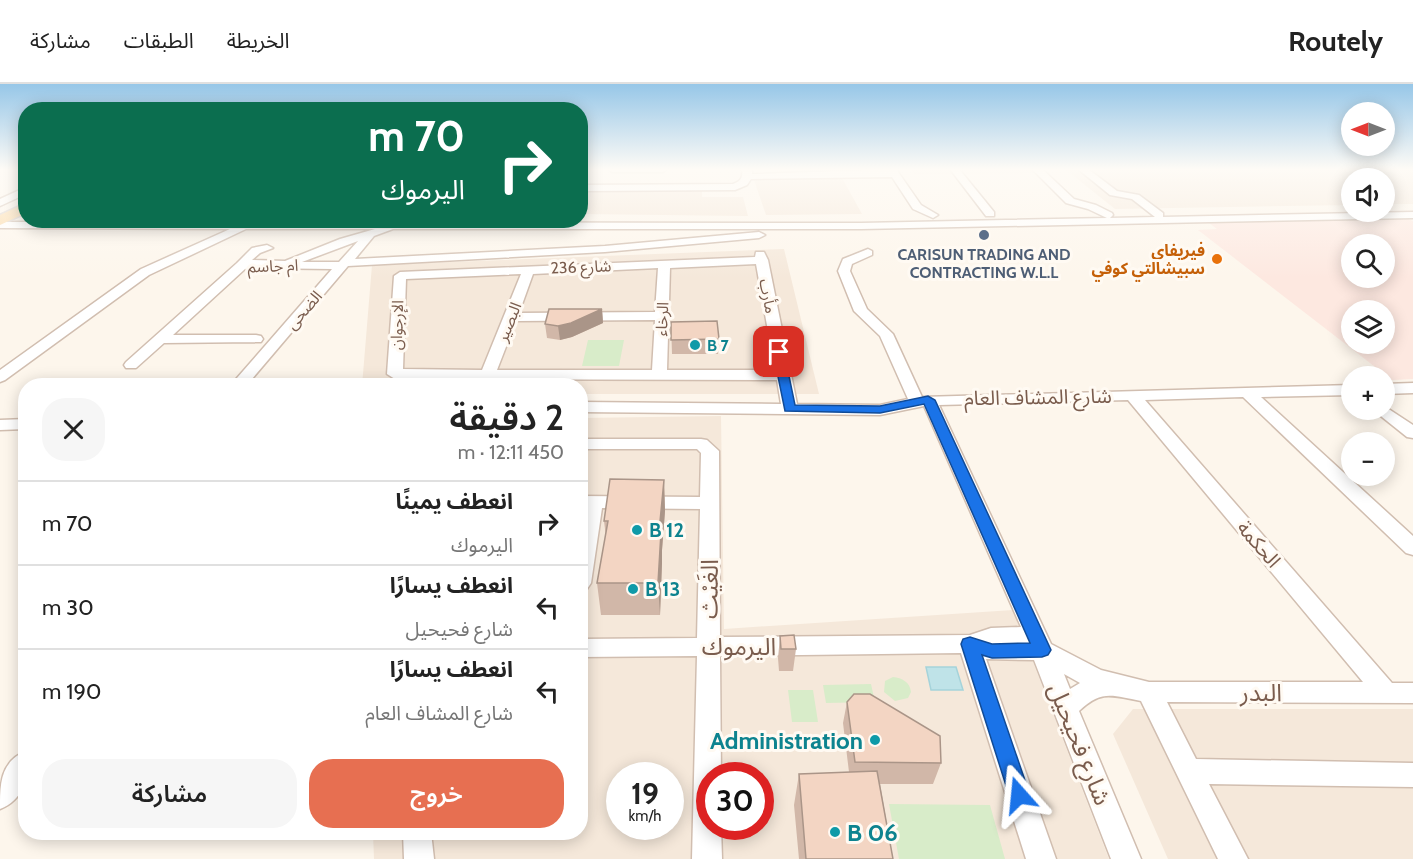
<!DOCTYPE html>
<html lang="ar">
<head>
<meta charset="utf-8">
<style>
  body { margin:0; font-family:Cabin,"Noto Sans Arabic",sans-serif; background:#f6f6f6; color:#222; direction:rtl; height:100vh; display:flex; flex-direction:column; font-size:22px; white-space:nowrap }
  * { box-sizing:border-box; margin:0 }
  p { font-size:20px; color:#767676 }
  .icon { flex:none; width:33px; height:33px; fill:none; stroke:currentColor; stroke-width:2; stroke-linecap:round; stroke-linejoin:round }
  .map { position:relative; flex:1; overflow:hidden; direction:ltr }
  .panel { position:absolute; left:18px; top:294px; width:570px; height:462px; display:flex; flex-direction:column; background:#fff; border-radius:24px; box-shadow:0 3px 15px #0003; direction:rtl }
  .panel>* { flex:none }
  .top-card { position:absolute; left:18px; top:18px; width:570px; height:126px; border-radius:24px; box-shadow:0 3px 15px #0003; direction:rtl; background:#0b6e4f; color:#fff; overflow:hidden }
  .needle { width:39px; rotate:270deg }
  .fabs { position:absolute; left:1341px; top:18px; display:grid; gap:12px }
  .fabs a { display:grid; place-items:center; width:54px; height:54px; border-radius:50%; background:#fff; box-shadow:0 3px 15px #0003; font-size:30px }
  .speed { position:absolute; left:606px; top:678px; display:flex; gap:12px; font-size:30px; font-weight:700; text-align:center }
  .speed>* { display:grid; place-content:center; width:78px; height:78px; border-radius:50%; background:#fff; box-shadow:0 3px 15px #0003; line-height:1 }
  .speed small { font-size:15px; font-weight:400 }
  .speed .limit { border:9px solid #d22; background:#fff; color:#111 }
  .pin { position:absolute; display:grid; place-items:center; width:51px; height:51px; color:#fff; margin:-26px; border-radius:12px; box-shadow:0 3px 9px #0006 }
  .me { position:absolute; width:66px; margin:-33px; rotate:342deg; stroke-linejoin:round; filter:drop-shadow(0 0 4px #0008) }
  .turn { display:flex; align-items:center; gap:21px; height:126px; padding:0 24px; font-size:27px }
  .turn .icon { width:78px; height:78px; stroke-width:2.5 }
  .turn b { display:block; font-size:42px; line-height:51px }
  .round { display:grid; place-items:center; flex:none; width:63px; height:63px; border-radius:24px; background:#f6f6f6 }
  .summary { display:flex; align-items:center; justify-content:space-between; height:102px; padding:0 24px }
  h1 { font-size:36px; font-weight:600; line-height:45px }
  .cta { display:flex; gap:12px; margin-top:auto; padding:12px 24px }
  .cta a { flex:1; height:69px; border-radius:24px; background:#e76f51; color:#fff; font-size:24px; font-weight:600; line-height:69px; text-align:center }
  .cta a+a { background:#f6f6f6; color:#222 }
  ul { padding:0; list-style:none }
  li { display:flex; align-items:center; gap:18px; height:84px; padding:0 24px; border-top:2px solid #e0e0e0 }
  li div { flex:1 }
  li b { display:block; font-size:22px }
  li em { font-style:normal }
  header { display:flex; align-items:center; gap:36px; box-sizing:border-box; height:84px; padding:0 30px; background:#fff; border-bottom:2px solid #e0e0e0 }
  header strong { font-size:28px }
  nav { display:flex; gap:33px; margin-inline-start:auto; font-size:21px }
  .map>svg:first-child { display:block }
</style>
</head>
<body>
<header>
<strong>Routely</strong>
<nav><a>الخريطة</a><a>الطبقات</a><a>مشاركة</a></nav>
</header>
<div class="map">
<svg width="1413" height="775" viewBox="0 0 1413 775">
  <rect width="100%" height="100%" fill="#fdf6ec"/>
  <path fill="#f5e8da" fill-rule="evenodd" d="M910,85h123l4,4 -123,1z
    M1065,85h348v35h-28l-1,-26h-32l-1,27 -236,4z
    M841,92l21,38 -96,1 -13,-38z
    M702,101v12h41l5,19 -167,-2v-27z
    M784,165l35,145h-238l-1,-8h-218l10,-121z
    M721,332l3,213 289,-19 96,249h-735l-1,-26 207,-1 1,-414zM620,692h50v50h-50zM710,692h50v50h-50z
    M1133,625h280v150h-245l-55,-125z"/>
  <path fill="#fde8e0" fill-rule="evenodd" d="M1408,135l5,2v158l-21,1 -194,-150 19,-1 -8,-6zM1384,160v34h-32v-34zM1352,226h32v34h-32z"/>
  <path fill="#d8ecc9" d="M588,256h36l-5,26h-37z
    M893,593c9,1 17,5 18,15l-3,6 -13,3 -11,-9 1,-11z
    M871,600l4,18 -49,1 -3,-18z
    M788,606h25l5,32h-26z
    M889,720l101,1 15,54h-106z"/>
  <path fill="#bfe3e8" stroke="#a5d3da" stroke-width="1.5" d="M926,583h30l7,23h-32z"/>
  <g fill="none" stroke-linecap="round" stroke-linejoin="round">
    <g stroke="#d1beb0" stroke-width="3">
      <path id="minor" d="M608,85h59l-4,3h-51z
        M742,85h10v5h4l140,-5 25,36 17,10 -5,3 -20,-9 -21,-32 -141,2 -4,6 -12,5 -155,1v-6l153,-1c8,-3 10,-6 9,-15z
        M950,85h9l35,43v4h-8z
        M1032,85h10l32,30 22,6 16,8 1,2 -3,3 45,-1 -23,-18 -22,-4 -32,-26h10l29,22 22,4 24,18v4l250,-5v6l-552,11h-468l-19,7 -19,23 250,-13 154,-14 6,3 -6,3 -154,14 -257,14 -102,120h-16l102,-117 -82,-1 -5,1 -72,66h83l5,1 2,3 -2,3 -97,1 -28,25h-10l-2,-3 2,-3 111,-99 15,-15 15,-3 6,3 -13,5 -8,7 33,1 55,-22 35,-10h-129l-97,46 -144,105 -5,2v-12l141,-101 89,-40 -230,-1v-6l861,1 246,-5 -19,-9 -22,-6zM358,157l-19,21h-37z
        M26,103v7l-26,12v-7z
        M868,165l4,2v4l-20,9 -2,7 17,38 26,25 29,63 430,-12v10l-91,2 152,139v19l-7,-2 -163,-156 -98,3 247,283h21v20l-246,-1 29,57 217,4v24l-204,-3 39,75h-30l-77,-158c-28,-5 -39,-12 -62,10l62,148h-30l-77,-199 -48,-1 70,200h-30l-65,-206 -241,3 1,120h-11v50h11l1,33h-30l5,-203 -117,1v-18l117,-1 3,-129 -98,-1 -11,75 -4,6 -7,2 2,-83h-2v-12l120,1 1,-44 -4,-4h-117v-10h121l6,1 12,11 1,186 250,-2 21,-7 30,-1 -97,-221 -44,9 -300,-3v-10l201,2 -4,-24 -382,-1 -8,-5 7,-98 6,-4 355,-15 1,-5h8l4,8 29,144 83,1 28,-6 -28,-63 -26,-25 -16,-40 5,-12zM756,180l19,106h-108l3,-102zM658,184l-3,44 -136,1 14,-39zM521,190l-39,96 -79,-1 3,-90zM655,236l-3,50h-155l19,-49zM1128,316l235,282h-214l-48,-12 -50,-26 -112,-239zM1064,590l16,9 -10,6z
        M1413,299v10l-29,1v-10z
        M1384,322l29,19v13l-6,-1 -30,-24 -2,-3h9z
        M26,335v10l-26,1v-10z
        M26,667c0,25 1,47 -26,58 0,-25 0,-47 26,-58z
        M403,748h28l3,27h-30z"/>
    </g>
    <g stroke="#dad1cd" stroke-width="3">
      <path id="major" d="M26,119v10l-26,12v-10z"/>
    </g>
    <use href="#minor" fill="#fff" fill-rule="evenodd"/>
    <use href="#major" fill="#fbd9a5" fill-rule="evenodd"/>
  </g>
  <path fill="#d1b7a8" d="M602,225l1,14 -31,14 -12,3 -13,-2 -2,-14z
    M671,238l48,17 -1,15h-46z
    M664,396l1,31 -3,39v13l-2,52h-59l-4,-32 9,-46 -2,-16z
    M780,552l16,13 -3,22h-14l-1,-13z
    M847,618l94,61 -8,21h-53l13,75h-94l-5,-54 5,-31 50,-2 -6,-49z"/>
  <path fill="#aa9588" d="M602,225l1,14 -31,14 -12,3 -2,-14z
    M664,396l1,31 -3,39v13l-2,52 -2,-32 1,-51z"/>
  <path fill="#f3d5c3" stroke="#aa9588" stroke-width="1.5" d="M549,225h53l-31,14 -13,3 -13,-2z
    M717,237l2,18 -48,1v-18z
    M610,395l54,1 -5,52h2l-3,51h-61l11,-62h-4z
    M794,551l2,14h-15l-1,-13z
    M854,610h16l70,42 1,27 -86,-1 -8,-60z
    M877,687l16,88h-87l-7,-85z"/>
  <linearGradient id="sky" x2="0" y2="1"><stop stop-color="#97c7e8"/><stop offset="0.44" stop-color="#fefbf6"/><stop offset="1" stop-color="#fefbf6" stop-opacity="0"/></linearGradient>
  <rect width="1413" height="194" fill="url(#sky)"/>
  <path fill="#1a73e8" stroke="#114b97" stroke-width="1.5" d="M779,265l5,3 11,53 85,1 48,-10 7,4 116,250 -3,5 -6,2 -50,1 -10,-3 48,140 -3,7 -8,2 -7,-2 -3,-7 -48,-151 2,-5 7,-2 22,7 38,-1 -106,-239 -44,9 -95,-2 -12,-59z"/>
  <circle fill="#5c6f8a" stroke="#fffaf3" stroke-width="2" cx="984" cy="151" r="6"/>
  <circle fill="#e8710a" stroke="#fffaf3" stroke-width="2" cx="1217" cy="175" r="6"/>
  <g fill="#0f9aa8" stroke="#fffaf3" stroke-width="2">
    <circle cx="695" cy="261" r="6"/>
    <circle cx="637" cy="446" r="6"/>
    <circle cx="633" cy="505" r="6"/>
    <circle cx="875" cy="656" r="6"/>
    <circle cx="835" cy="748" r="6"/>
  </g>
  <g text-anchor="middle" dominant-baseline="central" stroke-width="6" stroke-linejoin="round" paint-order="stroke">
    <g font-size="16" font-weight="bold" fill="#c56008" stroke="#fffaf3" text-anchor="end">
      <text x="1205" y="166">فيريفاي<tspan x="1205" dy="18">سبيشالتي كوفي</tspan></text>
    </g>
    <g font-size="16" font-weight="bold" fill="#4e5e75" stroke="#fffaf3">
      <text x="984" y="170">CARISUN TRADING AND<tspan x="984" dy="18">CONTRACTING W.L.L</tspan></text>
    </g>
    <g font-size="16" fill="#7a5c4d" stroke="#fffaf3">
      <text transform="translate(273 182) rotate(-2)">ام جاسم</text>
      <text transform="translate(581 183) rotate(-2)">شارع 236</text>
      <text transform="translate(768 212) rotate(79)">مأرب</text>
      <text transform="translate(304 226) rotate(-49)">الضحى</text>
      <text transform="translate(662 235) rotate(-87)">الرخاء</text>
      <text transform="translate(509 238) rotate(-68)">البصير</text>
      <text transform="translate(397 241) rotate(-88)">الإرجوان</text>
    </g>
    <g font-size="16" font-weight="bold" fill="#0d838f" stroke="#fffaf3" text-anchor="start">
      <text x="707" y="261">B 7</text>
    </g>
    <g font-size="20" fill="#7a5c4d" stroke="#fffaf3">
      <text transform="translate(1038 313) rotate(-1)">شارع المشاف العام</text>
      <text transform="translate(1259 460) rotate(49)">الحكمة</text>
    </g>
    <g font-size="20" font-weight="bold" fill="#0d838f" stroke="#fffaf3" text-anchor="start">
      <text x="649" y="446">B 12</text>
      <text x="645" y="505">B 13</text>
    </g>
    <g font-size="24" fill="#7a5c4d" stroke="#fffaf3">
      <text transform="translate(709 505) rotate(-89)">الغَيْث</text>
      <text x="739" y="562">اليرموك</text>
      <text x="1261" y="608">البدر</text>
      <text transform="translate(1080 660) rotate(68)">شارع فحيحيل</text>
    </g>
    <g font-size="24" font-weight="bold" fill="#0d838f" stroke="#fffaf3" text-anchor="end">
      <text x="863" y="656">Administration</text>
      <text x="847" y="748" text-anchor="start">B 06</text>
    </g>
  </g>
</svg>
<div class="fabs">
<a><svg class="needle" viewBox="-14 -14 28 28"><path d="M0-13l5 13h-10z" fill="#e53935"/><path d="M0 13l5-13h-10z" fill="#767676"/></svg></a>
<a><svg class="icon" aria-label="sound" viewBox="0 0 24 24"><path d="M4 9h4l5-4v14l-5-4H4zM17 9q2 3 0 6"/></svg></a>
<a><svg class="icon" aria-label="search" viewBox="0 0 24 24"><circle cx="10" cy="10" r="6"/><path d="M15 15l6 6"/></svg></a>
<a><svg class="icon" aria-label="layers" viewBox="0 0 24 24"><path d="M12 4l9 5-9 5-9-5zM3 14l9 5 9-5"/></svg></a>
<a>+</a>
<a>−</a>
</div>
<div class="speed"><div>19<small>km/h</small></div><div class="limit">30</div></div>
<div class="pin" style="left:779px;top:268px;background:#d93025"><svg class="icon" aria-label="arrive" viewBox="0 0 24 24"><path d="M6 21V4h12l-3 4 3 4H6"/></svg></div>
<svg class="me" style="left:1019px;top:711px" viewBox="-20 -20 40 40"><path d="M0-17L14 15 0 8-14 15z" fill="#1a73e8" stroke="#fff" stroke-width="4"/></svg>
<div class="top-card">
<div class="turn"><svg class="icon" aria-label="right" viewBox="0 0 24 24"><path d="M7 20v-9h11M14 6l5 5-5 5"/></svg><div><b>70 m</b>اليرموك</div></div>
</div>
<section class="panel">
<div class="summary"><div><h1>2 دقيقة</h1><p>450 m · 12:11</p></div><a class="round"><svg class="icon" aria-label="close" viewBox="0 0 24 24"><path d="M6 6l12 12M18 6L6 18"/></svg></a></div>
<ul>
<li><svg class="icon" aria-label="right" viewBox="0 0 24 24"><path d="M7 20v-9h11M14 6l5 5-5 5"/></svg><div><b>انعطف يمينًا</b><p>اليرموك</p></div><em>70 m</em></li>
<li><svg class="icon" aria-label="left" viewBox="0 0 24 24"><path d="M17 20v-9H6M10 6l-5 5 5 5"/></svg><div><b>انعطف يسارًا</b><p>شارع فحيحيل</p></div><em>30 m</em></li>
<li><svg class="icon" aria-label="left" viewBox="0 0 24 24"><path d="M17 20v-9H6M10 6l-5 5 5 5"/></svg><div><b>انعطف يسارًا</b><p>شارع المشاف العام</p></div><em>190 m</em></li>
</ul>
<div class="cta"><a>خروج</a><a>مشاركة</a></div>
</section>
</div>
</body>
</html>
